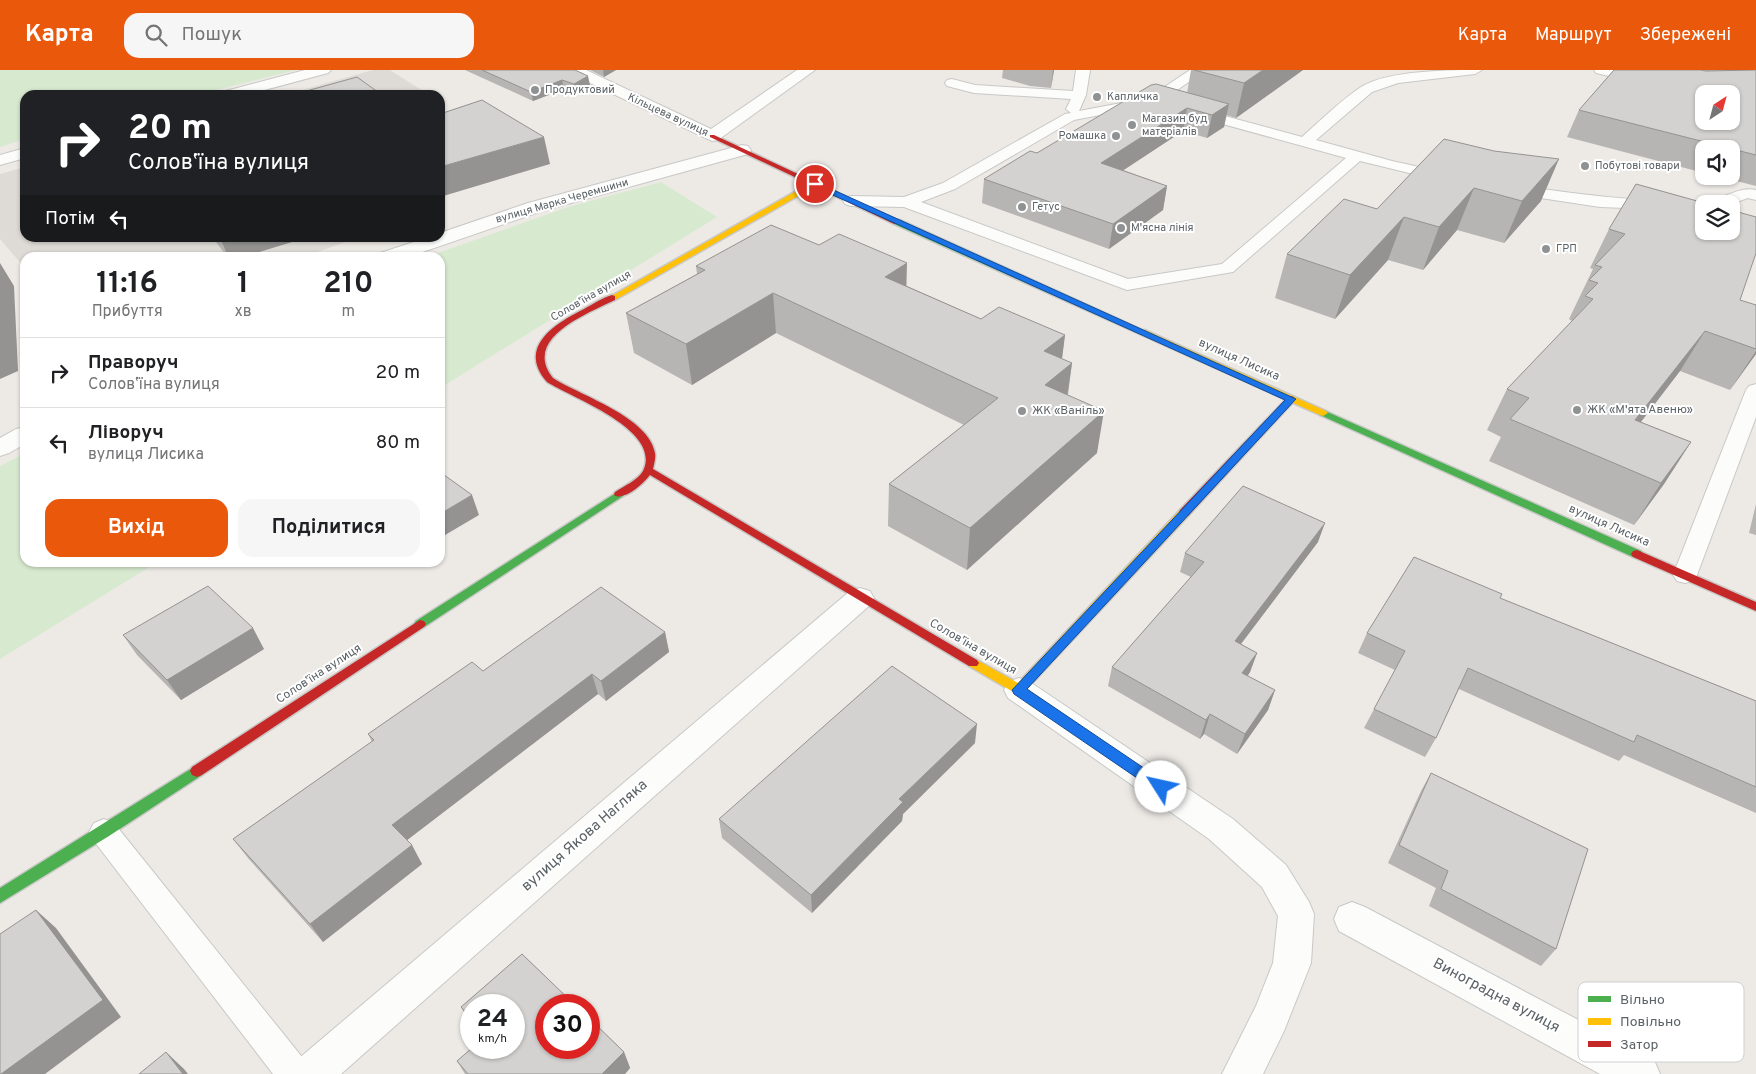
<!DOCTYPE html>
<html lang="uk">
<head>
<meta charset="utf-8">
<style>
  body { margin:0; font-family:Overpass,sans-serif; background:#f6f6f6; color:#202124; height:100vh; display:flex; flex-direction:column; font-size:19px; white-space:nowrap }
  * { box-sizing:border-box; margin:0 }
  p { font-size:16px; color:#757577 }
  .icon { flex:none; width:28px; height:28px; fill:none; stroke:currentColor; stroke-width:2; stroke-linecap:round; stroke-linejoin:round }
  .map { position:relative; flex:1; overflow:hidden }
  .side { position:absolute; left:20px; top:182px; width:425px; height:315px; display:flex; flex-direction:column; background:#fff; border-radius:15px; box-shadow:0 1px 4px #0004 }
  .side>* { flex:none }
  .banner { position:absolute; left:20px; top:20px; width:425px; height:152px; border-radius:15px; box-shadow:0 1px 4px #0004; background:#202124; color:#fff; overflow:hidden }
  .needle { width:32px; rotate:36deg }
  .buttons { position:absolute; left:1695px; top:15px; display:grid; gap:10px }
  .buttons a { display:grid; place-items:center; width:45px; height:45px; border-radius:10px; background:#fff; box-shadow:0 1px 4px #0004; font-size:25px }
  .speed { position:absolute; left:460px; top:924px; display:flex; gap:10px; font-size:25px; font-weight:700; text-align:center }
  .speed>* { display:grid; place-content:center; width:65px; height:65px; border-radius:50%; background:#fff; box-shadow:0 1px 4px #0004; line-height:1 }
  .speed small { font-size:12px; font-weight:400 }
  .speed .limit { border:8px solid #d22; background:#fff; color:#111 }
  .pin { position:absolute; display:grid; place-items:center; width:42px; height:42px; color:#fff; margin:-21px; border:2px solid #fff; border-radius:50%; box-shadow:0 1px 5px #0007 }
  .me { position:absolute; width:55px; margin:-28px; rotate:305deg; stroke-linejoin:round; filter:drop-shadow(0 0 4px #0008) }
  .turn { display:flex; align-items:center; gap:18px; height:105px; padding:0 25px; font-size:22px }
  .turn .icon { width:65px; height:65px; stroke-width:2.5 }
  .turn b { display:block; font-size:35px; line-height:42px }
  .then { display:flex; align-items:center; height:48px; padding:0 25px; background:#0003; gap:10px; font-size:19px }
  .eta { display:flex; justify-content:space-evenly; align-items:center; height:85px; text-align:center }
  .eta b { font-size:30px; font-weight:700; line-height:35px }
  .button { display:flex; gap:10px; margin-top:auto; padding:10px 25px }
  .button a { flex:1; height:58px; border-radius:15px; background:#ea580c; color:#fff; font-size:20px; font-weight:700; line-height:58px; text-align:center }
  .button a+a { background:#f6f6f6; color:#202124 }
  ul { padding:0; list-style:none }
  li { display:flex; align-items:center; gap:15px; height:70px; padding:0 25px; border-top:1px solid #e0e0e0 }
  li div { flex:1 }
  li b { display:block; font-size:19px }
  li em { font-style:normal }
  header { display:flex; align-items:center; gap:30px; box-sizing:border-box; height:70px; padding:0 25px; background:#ea580c; color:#fff }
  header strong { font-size:24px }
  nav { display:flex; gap:28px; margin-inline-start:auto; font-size:18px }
  .search { width:350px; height:45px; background:#f6f6f6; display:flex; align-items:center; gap:12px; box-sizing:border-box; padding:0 18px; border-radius:15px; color:#757577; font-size:19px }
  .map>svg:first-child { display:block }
</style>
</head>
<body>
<header>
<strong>Карта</strong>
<div class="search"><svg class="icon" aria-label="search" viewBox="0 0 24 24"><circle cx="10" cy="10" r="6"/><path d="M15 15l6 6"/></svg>Пошук</div>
<nav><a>Карта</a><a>Маршрут</a><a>Збережені</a></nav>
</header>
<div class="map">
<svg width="1756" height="1004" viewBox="0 0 1756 1004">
  <rect width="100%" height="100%" fill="#edeae6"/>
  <path fill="#dedbd7" d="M373,0h17l39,25h-145z
    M25,97v71h331l-52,19 -279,1v10l-25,-29v-65z"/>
  <path fill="#d7eacf" d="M0,0h296l-100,25h-171v44l-25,8z
    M661,112l56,35 -277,171v-130l-13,-1 141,-50z
    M25,383v109l131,1 -156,96v-193z"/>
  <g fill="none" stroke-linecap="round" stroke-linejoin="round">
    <g stroke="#c8c8c7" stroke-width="2">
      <path id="lane" d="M1076,0h14l-4,25 -7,16 69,-13 42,-28h16l-49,34 -83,16 -119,69 -34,13 207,77 94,-15 124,-106 -156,-43 -2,-3 2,-3 5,-1 107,29c19,-17 38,-36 59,-50 27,-17 89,-17 121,-17l-7,4 -77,9 -26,9 -56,48 76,21 59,13 3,3 -3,3 -5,2 -86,-21 -127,111 -6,1 -100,17 -223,-83 -53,-1 -6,-2 -2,-3 2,-3 6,-2 53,1 39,-14 122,-69 6,-1 -5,-4 5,-10 -97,-6 -27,-7 -2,-3 2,-3 5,-1 23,6 98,6z
        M1594,0h24l30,7 2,3 -7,4 -47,-11z
        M1513,115c63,9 128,18 192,16 17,0 32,-15 51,-11v10l-8,-2 -17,6h-27v7l-104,-4 -93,-14 -2,-3 2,-3z
        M1756,314v33l-59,158 -4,6 -8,2 -8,-2 -4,-6 73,-185 3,-4z
        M104,749l10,4 192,239 5,12h-38l-179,-233 -5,-9 5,-9z"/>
    </g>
    <g stroke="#c8c8c7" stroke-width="2">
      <path id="street" d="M305,0h26l-3,3 -82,22h-26l2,-3z
        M566,0h20l125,59 86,-59h18l-97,70 -6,1 -143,-68z
        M742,75l6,1 3,4 -3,4 -206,57 -137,47h-31l3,-4 49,-16h14v-5l88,-30z
        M25,78v10l-25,7v-10z
        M25,357v17l-16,9 -9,3v-18l16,-9z
        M860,518l10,3 4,7 -4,7 -529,469h-50l6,-14 553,-469z
        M1019,608l11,4 203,137 53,46 23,37 5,12 -3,49 -27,68 -21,43h-41l34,-68 17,-43 5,-47 -16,-29 -53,-48 -201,-141 -4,-8 4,-8z
        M1352,832l13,5 289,153 6,14h-60l-261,-143 -5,-12 5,-12z"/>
    </g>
    <g stroke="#c8c8c7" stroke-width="3">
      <path id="fast" d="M894,150h6l249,113 -1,2h-6l-248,-111z
        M1323,340l318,141 2,3 -2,3h-8l-313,-142 -2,-2z
        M619,421l4,1 1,2 -1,2 -199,131h-8l-2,-3 2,-3z
        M197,695l5,2 2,4 -2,4 -93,61 -109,67v-15z"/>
    </g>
    <g stroke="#c8c8c7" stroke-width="3">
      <path id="slow" d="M812,112l7,2 -204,116h-6l-1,-2z
        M1145,260l181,81 2,2 -5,3 -3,-1 -178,-80v-4z
        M1184,439l5,4 -1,3 -165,177 -4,2 -4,-2 -46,-27 -2,-3 2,-3h8l41,23 162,-173z"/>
    </g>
    <g stroke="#c8c8c7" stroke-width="3">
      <path id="jam" d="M710,65h4l187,87 -7,2 -184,-87z
        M612,225l3,1v4c-26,13 -94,38 -62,78 28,18 96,39 102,75 1,5 -1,11 -2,16l324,191 2,3 -2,3h-8l-319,-191c-7,9 -23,24 -35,21l-1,-2 1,-2c9,-6 23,-12 28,-21 20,-41 -71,-73 -96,-89 -31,-35 9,-59 37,-73 9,-5 18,-11 28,-14z
        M1291,326l3,1v4l-106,115h-8l-1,-3 1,-3 108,-113z
        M1637,480l119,52v9l-123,-54 -2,-3 2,-3z
        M420,550l4,1 2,3 -2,3 -222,148 -5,2 -5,-2 -2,-4 2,-4z"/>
    </g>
    <use href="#lane" fill="#fcfcfb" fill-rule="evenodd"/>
    <use href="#street" fill="#fcfcfb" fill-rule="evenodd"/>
    <use href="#fast" fill="#4caf50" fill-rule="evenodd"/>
    <use href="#slow" fill="#ffc107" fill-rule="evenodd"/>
    <use href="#jam" fill="#c62828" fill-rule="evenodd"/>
  </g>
  <path fill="#b6b5b3" d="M465,0h110l15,15 -15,8 -11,-4 -31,12z
    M590,0h26l-12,7z
    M1003,0h51l-3,18 -21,-2 -28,-8z
    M1191,0h112l-67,48 -10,-3 -2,12 -17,11 -24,-7 -60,39 44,16 -4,24 -54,39 -127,-46 2,-24 53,-26 150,-60z
    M1614,0h142v116l-39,-10h14v-27h-27v24l-137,-36 12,-27z
    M1444,69l97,62 -37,42 -47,-13 -34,40 -35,-10 -53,59 -60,-21 12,-44 90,-45z
    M1636,114l104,116 16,5v49l-26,36 -50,-19 -39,51 50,20 -27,42 -30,41 -145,-64 12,-24 -14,-7 20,-41 65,-68 -3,-2 24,-50 -3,-1 19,-39z
    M213,168h92l-66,20h-11z
    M696,196l211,20 74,33 84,16 -3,24 10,4 -4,32 29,58 -130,117 -79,-44 1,-42 75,-59 -188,-92 -84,52 -58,-32 -8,-40 71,-39z
    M1756,434v31l-7,-2z
    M1318,472l-77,102 16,9 -7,19 -2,4 27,14 -7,20 -31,44 -33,-20 -4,5 -92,-53 4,-19 79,-90 -11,-5 5,-19z
    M1500,528l256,103v112l-132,-58 -5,6 -160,-72 -23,49 -11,19 -61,-29 31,-58 -37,-17 9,-20z
    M665,562l4,20 -63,49 -8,-7 -191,146 15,24 -99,78 -75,-84 -15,-19 139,-97 -4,-8 115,-63z
    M123,565l141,14 -83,51 -44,-45z
    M975,673l-72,71 -1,7 -90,92 -90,-75 -3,-19z
    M1431,703l125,176 -15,17 -112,-60 7,-18 -48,-25 33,-72z
    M522,884l53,51h-29v43h43v-30l35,34 6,16 -5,6h-160l-8,-13 15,-13h42v-43h-43v19l-10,-17z"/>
  <path fill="#949392" d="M603,0h13l-12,7z
    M1053,0h1l-3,18z
    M1263,0h40l-67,48 8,-35z
    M588,6l2,9 -15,8 -1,-9z
    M562,10l2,9 -31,12 -2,-9z
    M1229,34l-5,23 -17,11 5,-23z
    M1187,38l-4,23 -85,56 3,-24z
    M544,67l6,27 -110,33v-30z
    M1559,89l-18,42 -37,42 18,-42z
    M1167,116l-4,24 -54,39 4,-25z
    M1474,118l-17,42 -34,40 16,-43z
    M1404,147l-16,43 -53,59 15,-44z
    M220,168h85l-66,20h-10z
    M0,193l14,23 4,85 -18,8z
    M907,193l-1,39 -21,-25z
    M773,223l3,40 -84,52 -6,-41z
    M1705,261l-25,40 -70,91 25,-42z
    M1065,265l-5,38 12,-10 -6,41 -26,22 4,-75z
    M1756,281v3l-26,36z
    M1104,341l-7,42 -130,117 3,-42z
    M1691,372l-27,42 -30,41 27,-42z
    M472,425l7,20 -39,23v-24z
    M1325,453l-7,19 -90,119 7,-20z
    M395,492h6l-5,3z
    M253,558l11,21 -83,51 -14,-20z
    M665,562l4,20 -63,49 -5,-20z
    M1257,583l-7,19 -15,20 7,-19z
    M592,604l6,20 -196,150 -10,-19z
    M1275,620l-7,20 -31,44 8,-20z
    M1210,644l-6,20 -4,5 6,-19z
    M977,654l-2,19 -72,71 -1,7 -90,92 -1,-18 88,-96z
    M412,775l10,19 -99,78 -13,-18z
    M36,840l20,18 65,89 -76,57h-44z
    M166,982l18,17 4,5h-5z
    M624,982l6,16 -5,6h-23z"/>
  <path fill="#d4d2d0" stroke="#949392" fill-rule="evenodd" d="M482,0h93l13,6 -14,8 -12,-4 -31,12z
    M1194,0h69l-19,13z
    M1614,0h87l5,1 50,-1v85l-177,-45zM1704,24h27v27h-27z
    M357,7l25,18h-90z
    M1156,14l73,20 -17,11 -25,-7 -86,55 66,23 -54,38 -129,-45 46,-28 7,2 114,-68z
    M482,30l62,37 -104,30v-53z
    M1444,69l50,12 65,8 -37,42 -48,-13 -35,39 -35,-10 -54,58 -63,-21 57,-55 33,10z
    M1636,114l72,20h-4v27h27v-21l25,7v36l-16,47 16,5v44l-51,-18 -70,89 56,22 -30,41 -151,-64 19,-21 -22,-9 86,-90 -8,-3 13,-13 -9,-3 13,-13 -7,-2 30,-31 -16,-5z
    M771,155l48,20 20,-11 68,29 -22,14 96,42 18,-12 66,28 -21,16 28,12 -27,22 59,26 -134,117 -81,-44 109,-86 -225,-105 -87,51 -60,-31 79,-43 -9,-4z
    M440,402l32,23 -32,19z
    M1243,416l82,37 -90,118 22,12 -15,20 33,17 -30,44 -35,-20 -4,6 -94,-53 92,-105 -19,-9z
    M1414,487l88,37 -2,4 256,103v86l-119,-52 -3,7 -166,-74 -32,70 -62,-29 31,-58 -38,-18z
    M208,516l45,42 -86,52 -44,-45z
    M601,517l64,45 -64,49 -9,-7 -200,151 20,20 -102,79 -77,-85 141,-99 -6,-6 104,-72 11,9z
    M892,596l85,58 -78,75 4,3 -92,93 -92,-76z
    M1431,703l157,76 -32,100 -115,-60 7,-18 -49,-26z
    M36,840l67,90 -102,74h-1v-140z
    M522,884l53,51h-29v43h43v-30l35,34 -22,22h-134l-11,-13 15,-13h42v-43h-43v13l-10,-11z
    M166,982l17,22h-44z"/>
  <path fill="#1a73e8" stroke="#114b97" d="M813,113h5l478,216 -269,290 139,94 2,4 -2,4 -5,2 -5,-2 -142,-97 -2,-4 273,-290 -472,-214z"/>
  <g fill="#8e9293" stroke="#fff" stroke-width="2">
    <circle cx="535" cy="20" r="5"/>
    <circle cx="1097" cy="27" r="5"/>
    <circle cx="1132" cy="55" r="5"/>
    <circle cx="1116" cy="66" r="5"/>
    <circle cx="1585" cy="96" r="5"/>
    <circle cx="1022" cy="137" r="5"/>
    <circle cx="1121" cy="158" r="5"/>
    <circle cx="1546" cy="179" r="5"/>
    <circle cx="1577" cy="340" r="5"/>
    <circle cx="1022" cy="341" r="5"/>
  </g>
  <g text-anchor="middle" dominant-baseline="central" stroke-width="4" stroke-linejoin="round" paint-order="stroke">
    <g font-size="11" fill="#5b6266" stroke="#fff" text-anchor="start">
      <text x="545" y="20">Продуктовий</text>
      <text x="1107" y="27">Капличка</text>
      <text x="1142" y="49">Магазин буд<tspan x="1142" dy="13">матеріалів</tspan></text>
      <text x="1106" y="66" text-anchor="end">Ромашка</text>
      <text x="1595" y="96">Побутові товари</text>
      <text x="1032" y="137">Гетус</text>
      <text x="1131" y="158">М'ясна лінія</text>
      <text x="1556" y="179">ГРП</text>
    </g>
    <g font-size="11" fill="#5b6266" stroke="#fff">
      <text transform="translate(668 45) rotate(25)">Кільцева вулиця</text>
      <text transform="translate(562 131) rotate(-16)">вулиця Марка Черемшини</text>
      <text transform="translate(591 226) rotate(-30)">Соловʼїна вулиця</text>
    </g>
    <g font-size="12" fill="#5b6266" stroke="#fff">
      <text transform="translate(1239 290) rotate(24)">вулиця Лисика</text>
      <text transform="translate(1609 456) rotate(24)">вулиця Лисика</text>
      <text transform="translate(973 577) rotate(30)">Соловʼїна вулиця</text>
      <text transform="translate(319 604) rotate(-33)">Соловʼїна вулиця</text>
    </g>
    <g font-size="12" fill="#5b6266" stroke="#fff" text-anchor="start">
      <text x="1587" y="340">ЖК «М'ята Авеню»</text>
      <text x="1032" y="341">ЖК «Ваніль»</text>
    </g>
    <g font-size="15" fill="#5b6266" stroke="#fff">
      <text transform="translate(585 766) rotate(-41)">вулиця Якова Нагляка</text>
      <text transform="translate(1496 926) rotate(28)">Виноградна вулиця</text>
    </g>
  </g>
  <rect x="1578" y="912" width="166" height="80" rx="8" fill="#fff" stroke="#ced0d1" stroke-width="1"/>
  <rect x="1588" y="926" width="23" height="6" fill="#4caf50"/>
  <rect x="1588" y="948" width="23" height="7" fill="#ffc107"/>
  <rect x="1588" y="971" width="23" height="6" fill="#c62828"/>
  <g font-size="14" fill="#5b6266">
    <text x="1620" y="934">Вільно</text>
    <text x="1620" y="956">Повільно</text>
    <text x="1620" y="979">Затор</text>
  </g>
</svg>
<div class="buttons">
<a><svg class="needle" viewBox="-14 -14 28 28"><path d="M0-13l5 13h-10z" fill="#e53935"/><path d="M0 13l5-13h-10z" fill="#757577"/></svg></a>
<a><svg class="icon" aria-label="sound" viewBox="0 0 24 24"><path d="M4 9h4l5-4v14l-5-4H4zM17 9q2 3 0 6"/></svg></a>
<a><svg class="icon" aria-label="layers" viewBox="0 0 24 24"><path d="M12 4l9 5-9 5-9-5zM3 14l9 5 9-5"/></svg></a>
</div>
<div class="speed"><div>24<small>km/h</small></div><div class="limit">30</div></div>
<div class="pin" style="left:815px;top:114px;background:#d93025"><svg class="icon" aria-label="arrive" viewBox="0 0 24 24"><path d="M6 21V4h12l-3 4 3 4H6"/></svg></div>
<svg class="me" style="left:1161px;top:717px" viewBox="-20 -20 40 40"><circle r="19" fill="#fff"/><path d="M0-13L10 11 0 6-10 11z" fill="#1a73e8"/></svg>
<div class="banner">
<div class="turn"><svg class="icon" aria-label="right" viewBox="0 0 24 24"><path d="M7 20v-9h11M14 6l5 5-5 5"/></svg><div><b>20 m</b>Соловʼїна вулиця</div></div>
<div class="then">Потім<svg class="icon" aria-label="left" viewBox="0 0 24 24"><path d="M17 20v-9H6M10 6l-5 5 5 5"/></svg></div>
</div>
<section class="side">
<div class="eta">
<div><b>11:16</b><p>Прибуття</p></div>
<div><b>1</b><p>хв</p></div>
<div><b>210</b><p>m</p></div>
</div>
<ul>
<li><svg class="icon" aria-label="right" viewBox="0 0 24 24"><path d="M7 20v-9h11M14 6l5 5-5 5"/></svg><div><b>Праворуч</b><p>Соловʼїна вулиця</p></div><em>20 m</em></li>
<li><svg class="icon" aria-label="left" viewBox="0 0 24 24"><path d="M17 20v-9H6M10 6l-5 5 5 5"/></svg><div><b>Ліворуч</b><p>вулиця Лисика</p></div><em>80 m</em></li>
</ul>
<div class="button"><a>Вихід</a><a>Поділитися</a></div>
</section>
</div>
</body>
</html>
